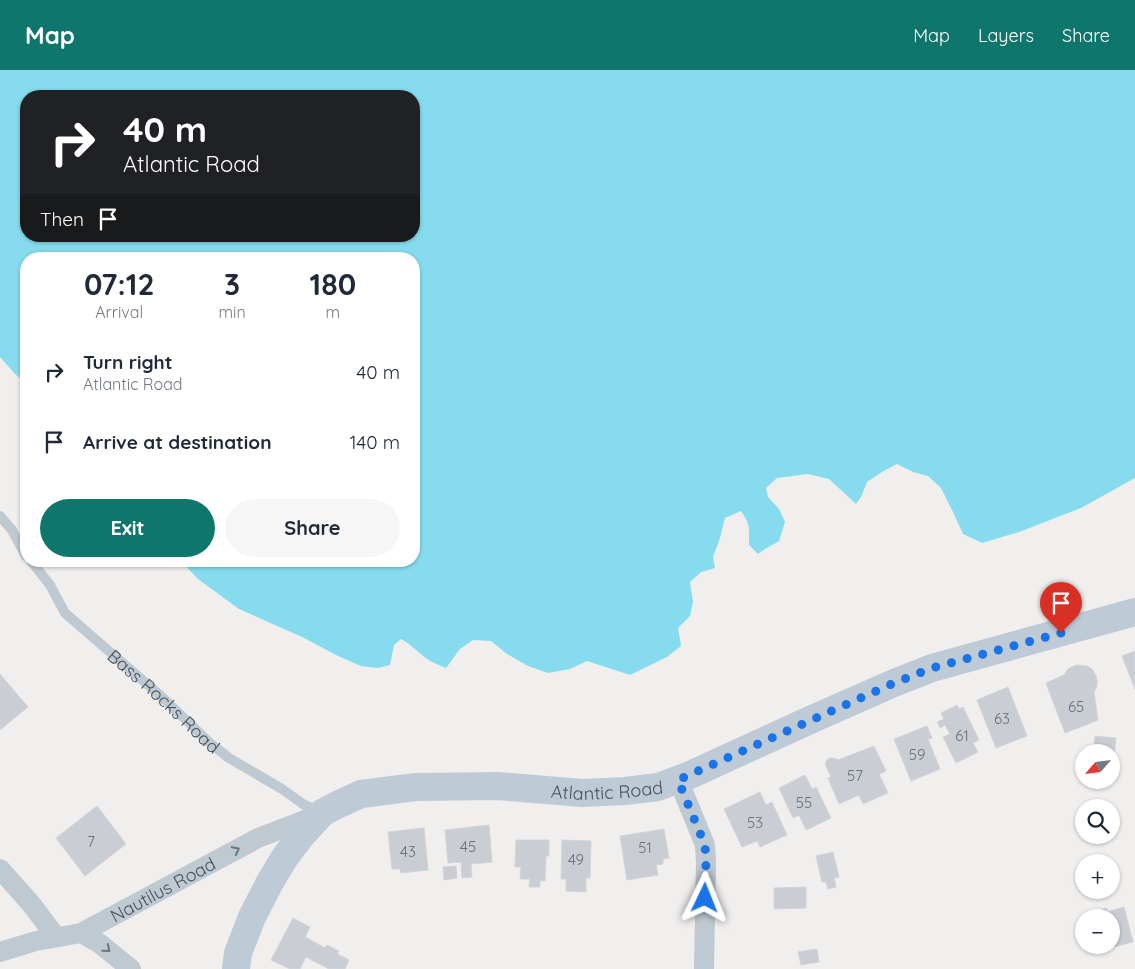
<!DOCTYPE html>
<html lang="en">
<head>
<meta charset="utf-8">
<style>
  body { margin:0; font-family:Quicksand,sans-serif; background:#f6f6f7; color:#1f2937; height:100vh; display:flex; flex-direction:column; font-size:19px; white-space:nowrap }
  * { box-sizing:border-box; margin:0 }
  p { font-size:16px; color:#747a83 }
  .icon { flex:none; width:28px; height:28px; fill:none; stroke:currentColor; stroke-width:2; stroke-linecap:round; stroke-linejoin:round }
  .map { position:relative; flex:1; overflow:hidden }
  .details { position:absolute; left:20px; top:182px; width:400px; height:315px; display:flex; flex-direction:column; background:#fff; border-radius:20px; box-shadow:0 1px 4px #0004 }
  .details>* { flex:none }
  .guide { position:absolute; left:20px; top:20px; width:400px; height:152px; border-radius:20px; box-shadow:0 1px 4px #0004; background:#202124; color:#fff; overflow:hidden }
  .needle { width:32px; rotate:242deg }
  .fabs { position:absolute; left:1075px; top:674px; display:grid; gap:10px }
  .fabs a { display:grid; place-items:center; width:45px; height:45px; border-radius:50%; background:#fff; box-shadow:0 1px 4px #0004; font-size:25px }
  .pin { position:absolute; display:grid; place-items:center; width:42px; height:42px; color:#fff; margin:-51px -21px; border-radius:50% 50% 50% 0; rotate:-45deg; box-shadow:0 0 5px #0007 }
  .pin .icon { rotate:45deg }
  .me { position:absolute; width:55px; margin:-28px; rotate:2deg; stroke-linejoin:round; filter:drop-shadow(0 0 4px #0008) }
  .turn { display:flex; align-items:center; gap:18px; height:105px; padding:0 20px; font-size:22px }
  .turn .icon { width:65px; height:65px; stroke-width:2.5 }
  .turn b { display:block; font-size:35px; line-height:42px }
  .then { display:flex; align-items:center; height:48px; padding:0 20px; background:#0003; gap:10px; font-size:19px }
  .eta { display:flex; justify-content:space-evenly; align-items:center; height:85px; text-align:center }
  .eta b { font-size:30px; font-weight:700; line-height:35px }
  .cta { display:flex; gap:10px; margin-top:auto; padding:10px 20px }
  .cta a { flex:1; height:58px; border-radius:30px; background:#0f766e; color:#fff; font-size:20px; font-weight:700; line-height:58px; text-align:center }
  .cta a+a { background:#f6f6f7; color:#1f2937 }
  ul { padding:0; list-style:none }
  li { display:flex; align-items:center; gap:15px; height:70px; padding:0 20px }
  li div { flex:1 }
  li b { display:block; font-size:19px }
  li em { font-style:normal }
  header { display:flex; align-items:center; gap:30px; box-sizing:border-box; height:70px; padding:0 25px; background:#0f766e; color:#fff }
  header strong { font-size:24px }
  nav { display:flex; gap:28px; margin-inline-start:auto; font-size:18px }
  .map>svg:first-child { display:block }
</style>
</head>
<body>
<header>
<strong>Map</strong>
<nav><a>Map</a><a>Layers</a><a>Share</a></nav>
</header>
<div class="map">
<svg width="1135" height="899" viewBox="0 0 1135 899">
  <rect width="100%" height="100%" fill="#f1eeee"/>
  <path fill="#86dcee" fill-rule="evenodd" d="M0,0h1135v408l-54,30 -62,24 -37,11 -19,-9 -10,-22 -12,-24 -13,-12 -15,-4 -16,-8 -15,8 -15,10 -6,15 -5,7 -27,-25 -21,-5 -31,4 -11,10 2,9 11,12 6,13 -6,19 -14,8 -7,5 -9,-9c0,-16 2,-20 -8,-34l-16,7 -5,20 -7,19 2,11 -14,4 -11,10 3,20 -3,14 -12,12 3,18 -14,11 -37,18 -43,-14 -17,8 -22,4 -20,-7 -21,-12 -16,-13 -18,-1 -13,9 -14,19c-9,-4 -18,-7 -25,-14 -8,-6 -11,-10 -20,-15l-7,6 -4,20 -12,3 -17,-2 -23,-10 -36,-19 -63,-28 -41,-30 -17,-18h233v-302h-388v123l-10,-7 -16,-18zM26,26h388v140h-388z"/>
  <path fill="#cacdd3" stroke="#d2d4da" d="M1135,581v38l-13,-33z
    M1076,595l11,1 5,3 4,7 1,4v6l-3,6 4,28 -33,13 -19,-50 18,-8 4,-6z
    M0,604l28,33 -28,23z
    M1008,617l19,49 -31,12 -19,-48z
    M957,635l2,4 4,-2 16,33 -6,3 5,9 -22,11 -13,-26 7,-3 -5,-9 -5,3 -3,-6 7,-3 -3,-6z
    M927,656l5,12 -4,1 12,30 -29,12 -17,-42z
    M1095,666l21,2 -2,19h-3v-5h-18z
    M874,676l12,25 -7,3 9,19 -25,11 -4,-9 -20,9 -11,-26 3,-1 -6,-13 2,-4 3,-2h4l4,2z
    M805,705l7,14 4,-2 15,31 -25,12 -7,-15 -6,3 -14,-30z
    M760,722l6,13 6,-3 15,33 -27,12 -3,-6 -15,6 -18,-38z
    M97,736l29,38 -41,32 -29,-38z
    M489,755l3,37 -21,2 1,13 -10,1 -1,-16 -13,1 -3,-33z
    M424,758l4,42 -27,3 -1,-4h-8l-4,-37z
    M664,759l5,29 -6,1v5l-7,1 2,10 -31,5 -7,-44z
    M516,770h33v16h-3l-1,25h-5v6h-11l1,-8h-10l1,-12h-6z
    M562,770l29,1 -1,37h-4v14l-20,-1v-12h-5z
    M833,782l6,25 -5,1 2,9 -8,2 -2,-7h-4l-6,-26z
    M456,796l1,12 -13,2 -1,-13z
    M806,817v21l-32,1v-21z
    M1124,837l9,35 -35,9 -1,-6h14v-27h-15l-2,-6 13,-4v4z
    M293,848l17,9 -5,10 20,11 2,-3 12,6 -2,3 12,6 -4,9h-16l-23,-12 -6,12h-10l-19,-9z
    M817,879l2,13 -18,3 -3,-13z"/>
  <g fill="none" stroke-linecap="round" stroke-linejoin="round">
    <g stroke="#bec9d1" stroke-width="10">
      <path d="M0,446l12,14 14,26"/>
      <path id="s1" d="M31,491l19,24 15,28 98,85 48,46 18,14 53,31 21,15 18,9"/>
    </g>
    <g stroke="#bec9d1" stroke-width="20">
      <path d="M678,709l27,66 1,17 -2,107"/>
      <path d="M0,799l32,36 24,32"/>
      <path d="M81,863l18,10 32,26"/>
      <path id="s2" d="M0,882l36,-11 45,-8 177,-95 60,-23"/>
    </g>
    <path stroke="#becad6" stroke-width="28" id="s3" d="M236,899l2,-16 14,-36 18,-35 15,-25 16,-21 21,-23 15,-8 24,-11 55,-7 81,-1 85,7 43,-2 33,-4 32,-12 120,-55 84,-37 38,-15 203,-56"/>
  </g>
  <defs><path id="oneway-chevron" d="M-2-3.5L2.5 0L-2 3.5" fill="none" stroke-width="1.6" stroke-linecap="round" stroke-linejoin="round" transform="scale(1.25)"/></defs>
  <g stroke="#69767f">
    <use href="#oneway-chevron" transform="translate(236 780) rotate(-28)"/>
    <use href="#oneway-chevron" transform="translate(107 879) rotate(39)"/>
  </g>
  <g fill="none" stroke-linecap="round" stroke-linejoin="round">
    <path stroke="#1a73e8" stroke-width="9" stroke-dasharray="0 16.2" d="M705,828l1,-36 -1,-17 -27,-65 216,-97 38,-15 129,-35"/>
  </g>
  <g text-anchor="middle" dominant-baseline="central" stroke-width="4.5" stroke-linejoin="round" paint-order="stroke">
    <g font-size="15" fill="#66717a">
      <text x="1076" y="636">65</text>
      <text x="1002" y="648">63</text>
      <text x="962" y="665">61</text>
      <text x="917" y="684">59</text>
      <text x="855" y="705">57</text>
      <text x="804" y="732">55</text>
      <text x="755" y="752">53</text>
      <text x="91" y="771">7</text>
      <text x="468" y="776">45</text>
      <text x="645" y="777">51</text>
      <text x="408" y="781">43</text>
      <text x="576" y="789">49</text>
    </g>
    <g font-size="18" fill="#45525c" stroke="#fff">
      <text stroke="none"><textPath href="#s1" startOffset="195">Bass Rocks Road</textPath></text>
      <text stroke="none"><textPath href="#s3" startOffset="471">Atlantic Road</textPath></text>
      <text stroke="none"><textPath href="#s2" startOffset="176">Nautilus Road</textPath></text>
    </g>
  </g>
</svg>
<div class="fabs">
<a><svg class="needle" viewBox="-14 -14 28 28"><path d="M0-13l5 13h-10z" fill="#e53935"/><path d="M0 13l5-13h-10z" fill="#747a83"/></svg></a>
<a><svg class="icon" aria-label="search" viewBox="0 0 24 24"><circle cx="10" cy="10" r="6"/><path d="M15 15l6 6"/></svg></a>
<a>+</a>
<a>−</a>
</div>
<div class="pin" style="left:1061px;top:563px;background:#d93025"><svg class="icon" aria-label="arrive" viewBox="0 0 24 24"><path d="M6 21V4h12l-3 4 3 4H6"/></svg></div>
<svg class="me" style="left:705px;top:828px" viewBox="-20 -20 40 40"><path d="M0-17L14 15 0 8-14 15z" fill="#1a73e8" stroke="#fff" stroke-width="4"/></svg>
<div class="guide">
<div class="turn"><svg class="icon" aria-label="right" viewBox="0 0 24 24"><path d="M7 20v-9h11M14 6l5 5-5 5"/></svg><div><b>40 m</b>Atlantic Road</div></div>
<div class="then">Then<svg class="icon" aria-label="arrive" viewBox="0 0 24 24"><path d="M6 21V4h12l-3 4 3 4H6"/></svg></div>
</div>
<section class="details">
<div class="eta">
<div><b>07:12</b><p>Arrival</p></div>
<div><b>3</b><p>min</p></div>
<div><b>180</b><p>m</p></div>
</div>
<ul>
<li><svg class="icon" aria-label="right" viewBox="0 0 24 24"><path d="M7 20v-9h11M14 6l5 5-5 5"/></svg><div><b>Turn right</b><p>Atlantic Road</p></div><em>40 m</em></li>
<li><svg class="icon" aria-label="arrive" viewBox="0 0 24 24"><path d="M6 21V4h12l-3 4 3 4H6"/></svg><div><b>Arrive at destination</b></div><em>140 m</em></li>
</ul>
<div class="cta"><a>Exit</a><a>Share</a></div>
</section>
</div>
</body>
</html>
